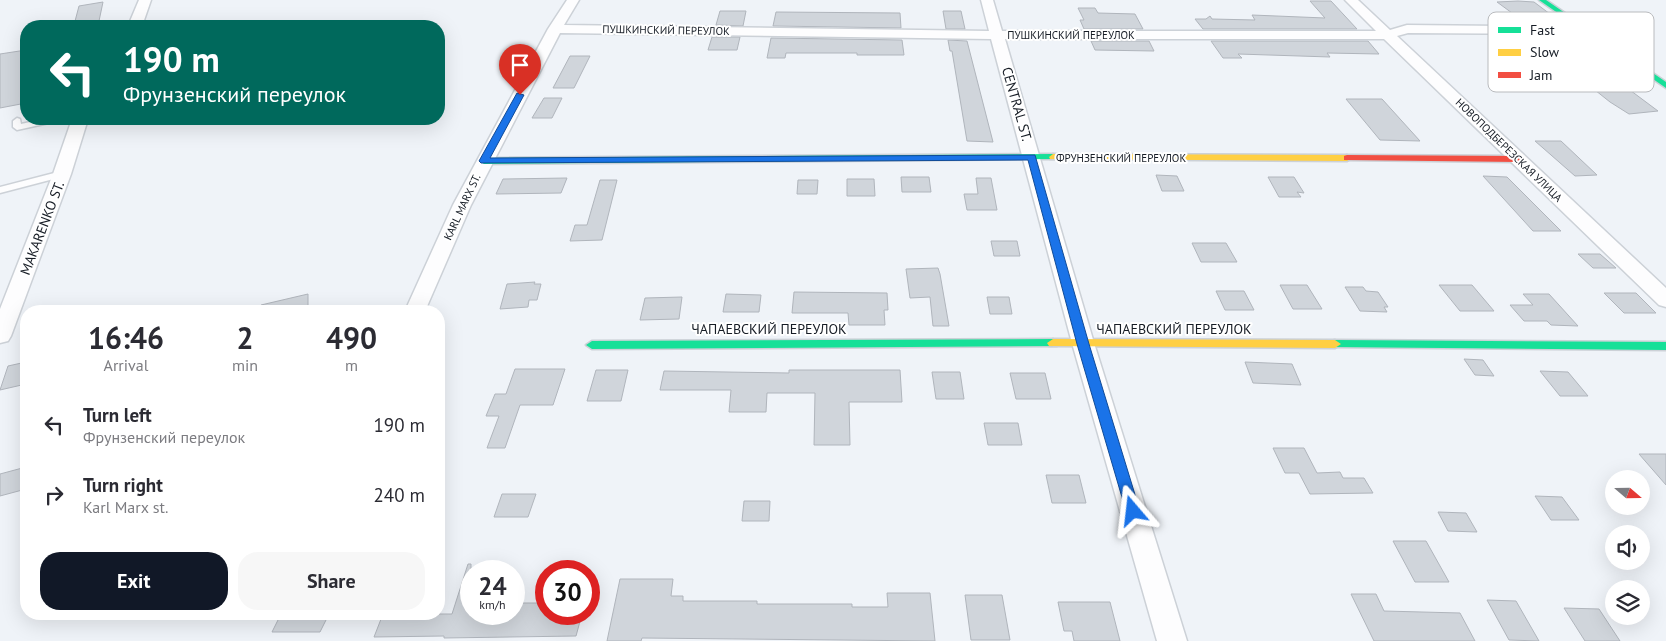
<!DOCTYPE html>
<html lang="en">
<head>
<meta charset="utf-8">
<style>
  body { margin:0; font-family:"PT Sans",sans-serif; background:#f7f7f7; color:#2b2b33; height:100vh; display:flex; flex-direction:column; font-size:19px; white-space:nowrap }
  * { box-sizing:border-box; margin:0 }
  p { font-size:16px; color:#7c7c81 }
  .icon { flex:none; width:28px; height:28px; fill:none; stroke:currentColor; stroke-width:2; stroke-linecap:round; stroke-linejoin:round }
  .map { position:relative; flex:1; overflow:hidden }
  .panel { position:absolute; left:20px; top:305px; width:425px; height:315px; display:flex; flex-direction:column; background:#fff; border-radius:20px; box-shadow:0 5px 20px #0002 }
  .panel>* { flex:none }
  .hud { position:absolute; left:20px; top:20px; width:425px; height:105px; border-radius:20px; box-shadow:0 5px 20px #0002; background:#00695c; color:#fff; overflow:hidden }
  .needle { width:32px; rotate:110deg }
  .buttons { position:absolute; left:1605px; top:470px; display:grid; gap:10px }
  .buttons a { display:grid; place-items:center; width:45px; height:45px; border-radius:50%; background:#fff; box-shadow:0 5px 20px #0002; font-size:25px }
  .speed { position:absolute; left:460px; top:560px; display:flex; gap:10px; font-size:25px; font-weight:700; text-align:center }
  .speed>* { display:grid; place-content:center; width:65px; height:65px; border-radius:50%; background:#fff; box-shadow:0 5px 20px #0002; line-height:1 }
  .speed small { font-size:12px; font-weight:400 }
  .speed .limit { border:8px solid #d22; background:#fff; color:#111 }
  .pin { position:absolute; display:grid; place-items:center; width:42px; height:42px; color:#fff; margin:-51px -21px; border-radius:50% 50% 50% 0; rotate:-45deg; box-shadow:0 0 5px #0007 }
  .pin .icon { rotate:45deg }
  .me { position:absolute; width:55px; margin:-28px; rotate:343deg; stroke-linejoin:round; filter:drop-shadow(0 0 4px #0008) }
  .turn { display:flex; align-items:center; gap:18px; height:105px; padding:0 20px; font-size:22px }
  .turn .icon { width:65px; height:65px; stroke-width:2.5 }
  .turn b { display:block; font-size:35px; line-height:42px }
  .eta { display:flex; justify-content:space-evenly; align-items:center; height:85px; text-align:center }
  .eta b { font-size:30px; font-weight:700; line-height:35px }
  .button { display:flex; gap:10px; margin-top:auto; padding:10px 20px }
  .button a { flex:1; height:58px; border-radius:20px; background:#111827; color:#fff; font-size:20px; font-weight:700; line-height:58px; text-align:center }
  .button a+a { background:#f7f7f7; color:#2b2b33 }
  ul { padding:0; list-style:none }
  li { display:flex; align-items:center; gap:15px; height:70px; padding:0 20px }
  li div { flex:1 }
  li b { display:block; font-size:19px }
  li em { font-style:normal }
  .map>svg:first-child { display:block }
</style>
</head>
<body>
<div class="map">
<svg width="1666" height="641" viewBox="0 0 1666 641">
  <rect width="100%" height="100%" fill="#eff3f8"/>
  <path fill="#d0d5db" stroke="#b0b5bc" d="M1310,1h21l26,28h-154l-8,-10h11l4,-3 2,3 43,1 -3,-5 73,3z
    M1518,1l16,1 20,15 -4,6 2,2 -25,-1 -30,-22z
    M103,2l-4,19 -25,4 5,-19z
    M1078,8h17l3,5 37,1 8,15h-59l-4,-9h4z
    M720,11h26l-3,15 -27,-1z
    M943,11h18l4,18h-19z
    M776,12l124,1 1,15 -128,-2z
    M1527,36h41l36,24 -13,1 67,50 -29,3 -19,-12z
    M712,37h28l-3,13h-29z
    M771,38l131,2 2,15h-47v-2h-71l-1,5h-18z
    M948,40l19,1 26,101 -26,-1 -15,-90h-2z
    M1091,41h58l5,10 -59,-1z
    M1211,41h157l11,13 -52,-1 3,4 -92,-3 4,4h-19z
    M26,50v53l-26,5v-54z
    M570,56h20l-16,32h-21z
    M544,98h18l-10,20h-20z
    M1346,99h36l38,42 -40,-1z
    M1535,141h26l36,34 -22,1z
    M1156,175l21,1 7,15h-22z
    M1483,176l24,1 54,54h-28z
    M901,177h28l2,15h-29z
    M1268,177h26l10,16 -7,-1 4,5h-22z
    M567,178l-6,15 -65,1 7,-15z
    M976,178h15l6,32h-30l-3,-16h14z
    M847,179h27l1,17h-28z
    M600,180h17l-15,60 -32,1 5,-16h12z
    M798,180h20l-1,14h-20z
    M991,241h26l3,15h-26z
    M1192,243h34l11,19h-36z
    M1578,254h22l16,14h-23z
    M938,268l2,6 9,52h-16l-3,-29 -20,1 -4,-29z
    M535,282l-1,2h7l-4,16h-8l-1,7 -28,2 7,-25z
    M1280,285h27l15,24h-29z
    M1439,285h33l22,26h-34z
    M1345,287h18l3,4 12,1 10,15h-4l3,5 -27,-1z
    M1216,291h28l10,19h-29z
    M794,292l93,1 1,17h-4l1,15h-36l-1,-12h-56z
    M1604,293h32l20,20h-32z
    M308,294v17h-47v-6z
    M726,294l35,1 -2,17h-36z
    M1523,294h26l29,32 -27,-1 -4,-4h-23l-14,-16h23z
    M682,297l-3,22 -39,1 5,-22z
    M987,297h22l3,17h-22z
    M1464,359l19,1 11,16 -19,-1z
    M26,362v22l-26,6 8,-24z
    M1245,362l47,2 9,21 -48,-2z
    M515,369h50l-12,36h-33l-15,43h-18l12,-32h-13l9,-22h11z
    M596,370h32l-7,31h-34z
    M789,370h111l2,32h-53l1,43h-36l1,-52h-48l-1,19h-37l2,-22h-71l4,-19 125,2z
    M1540,371l28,1 20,24h-28z
    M932,372h28l4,27h-28z
    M1010,373h35l6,26h-35z
    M984,423h34l4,22h-34z
    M1273,448h31l13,25 23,-1 3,6h21l9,15 -63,1 -11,-21h-14z
    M1639,454h27v31z
    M26,467v22l-26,7v-22z
    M1046,475h33l7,28h-34z
    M502,494h34l-8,23h-34z
    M1535,496l27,1 17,23h-28z
    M744,501h26l-1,20h-27z
    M1438,512l28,1 11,19 -29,-1z
    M1393,541h33l23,41h-34z
    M468,564h3v50h43v-11h32v11h36l-6,22 -132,2v-2l-70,1 9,-23h69z
    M620,579h53l-2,17h12v5h74v3h95v3h36l-1,-14h43l5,48 -293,-3 -1,3h-34z
    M1351,594h25l8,17 76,2 15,28h-101z
    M965,595h37l8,45h-39z
    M1487,600l29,1 23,40 -30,-1z
    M1058,602h52l10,39h-46l-2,-10h-8z
    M1564,608l35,1 21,32h-35z
    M281,614h48l-9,18h-48z"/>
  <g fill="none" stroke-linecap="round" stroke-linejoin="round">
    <g stroke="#ccd1d7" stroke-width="3">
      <path id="lane" d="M17,118l3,1 1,5 23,-5h15l-1,2 -41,9 -4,-3v-6z
        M62,171l5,3 -2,2 -65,17v-6z"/>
    </g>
    <g stroke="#ccd1d7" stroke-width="3">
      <path id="street" d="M139,0h12l-9,26h-14z
        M567,0h12l-15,25 425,6 -8,-31h12l9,31h374l-31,-31h13l32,30 17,-5 184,2 2,3 -2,3 -5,1 -178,-1 -11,3 269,252v19l-7,-2 -275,-266h-379l89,304 93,298h-30l-85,-298 -81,-304 -431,-6 -89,172 -46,106h-20l48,-106 95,-176z
        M72,119h16l-17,55 -60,162 -3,5 -8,2v-34l53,-135z"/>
    </g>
    <g stroke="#ccd1d7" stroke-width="3">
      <path id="fast" d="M1539,0h7l120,82v6z
        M1053,154l4,3 -1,2 -572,5 -5,-3 5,-3z
        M1053,339l6,4 -2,3 -465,3 -6,-4 6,-4z
        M1335,340l331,2v8l-335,-3 -2,-3 2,-3z"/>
    </g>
    <g stroke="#ccd1d7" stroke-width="3">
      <path id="slow" d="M1053,154l294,1 4,3 -4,3 -297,-2 -1,-2z
        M1053,339l282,1 6,4 -6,4 -286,-2 -2,-3z"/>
    </g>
    <g stroke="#ccd1d7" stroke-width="3">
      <path id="jam" d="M1347,155l171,1 4,3 -4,3 -174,-2v-4z"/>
    </g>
    <use href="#lane" fill="#fdfdfe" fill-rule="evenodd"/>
    <use href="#street" fill="#fdfdfe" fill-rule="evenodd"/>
    <use href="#fast" fill="#16e098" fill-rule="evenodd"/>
    <use href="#slow" fill="#ffcf43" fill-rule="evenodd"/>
    <use href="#jam" fill="#f24e42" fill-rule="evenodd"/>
  </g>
  <path fill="#1a73e8" stroke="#114b97" d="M517,93l7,2 -34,63 545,-3 54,189 51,167 -2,4 -5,2 -5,-2 -2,-4 -49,-167 -49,-184 -547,3 -2,-2z"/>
  <g text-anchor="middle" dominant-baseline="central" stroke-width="4" stroke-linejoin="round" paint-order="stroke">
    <g font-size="11" fill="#161c25" stroke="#fff">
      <text transform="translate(666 30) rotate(1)">ПУШКИНСКИЙ ПЕРЕУЛОК</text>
      <text x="1071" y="35">ПУШКИНСКИЙ ПЕРЕУЛОК</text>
      <text transform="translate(1509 150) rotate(44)">НОВОПОДБЕРЕЗСКАЯ УЛИЦА</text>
      <text x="1121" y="158">ФРУНЗЕНСКИЙ ПЕРЕУЛОК</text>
      <text transform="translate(462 207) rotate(-65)">KARL MARX ST.</text>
    </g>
    <g font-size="14" fill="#161c25" stroke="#fff">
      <text transform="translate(1017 104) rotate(74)">CENTRAL ST.</text>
      <text transform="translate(42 228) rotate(-69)">MAKARENKO ST.</text>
      <text x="769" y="329">ЧАПАЕВСКИЙ ПЕРЕУЛОК</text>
      <text x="1174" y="329">ЧАПАЕВСКИЙ ПЕРЕУЛОК</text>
    </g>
  </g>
  <rect x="1488" y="12" width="166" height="80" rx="8" fill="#fff" stroke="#b9bbbe" stroke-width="1"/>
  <rect x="1498" y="27" width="23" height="6" fill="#16e098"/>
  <rect x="1498" y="49" width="23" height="7" fill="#ffcf43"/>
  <rect x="1498" y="72" width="23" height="6" fill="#f24e42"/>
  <g font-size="14" fill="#161c25">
    <text x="1530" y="35">Fast</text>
    <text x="1530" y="57">Slow</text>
    <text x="1530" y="80">Jam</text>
  </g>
</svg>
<div class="buttons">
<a><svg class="needle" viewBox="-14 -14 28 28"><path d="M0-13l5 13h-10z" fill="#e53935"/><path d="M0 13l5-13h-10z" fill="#7c7c81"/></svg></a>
<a><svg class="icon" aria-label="sound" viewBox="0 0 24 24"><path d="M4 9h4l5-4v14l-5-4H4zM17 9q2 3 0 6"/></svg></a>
<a><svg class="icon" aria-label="layers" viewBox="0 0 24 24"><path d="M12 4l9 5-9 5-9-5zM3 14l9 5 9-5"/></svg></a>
</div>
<div class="speed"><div>24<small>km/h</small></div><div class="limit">30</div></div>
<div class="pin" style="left:520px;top:95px;background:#d93025"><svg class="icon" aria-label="arrive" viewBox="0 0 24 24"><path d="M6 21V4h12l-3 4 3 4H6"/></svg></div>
<svg class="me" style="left:1133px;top:511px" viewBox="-20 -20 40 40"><path d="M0-17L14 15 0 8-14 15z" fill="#1a73e8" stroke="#fff" stroke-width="4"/></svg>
<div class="hud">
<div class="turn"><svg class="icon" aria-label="left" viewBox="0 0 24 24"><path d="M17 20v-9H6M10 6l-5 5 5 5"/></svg><div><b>190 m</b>Фрунзенский переулок</div></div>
</div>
<section class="panel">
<div class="eta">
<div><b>16:46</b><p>Arrival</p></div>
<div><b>2</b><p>min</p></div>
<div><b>490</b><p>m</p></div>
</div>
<ul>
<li><svg class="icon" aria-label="left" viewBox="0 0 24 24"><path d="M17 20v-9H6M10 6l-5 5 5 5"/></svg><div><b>Turn left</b><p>Фрунзенский переулок</p></div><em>190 m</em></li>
<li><svg class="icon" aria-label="right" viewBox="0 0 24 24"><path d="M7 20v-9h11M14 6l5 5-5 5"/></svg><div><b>Turn right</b><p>Karl Marx st.</p></div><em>240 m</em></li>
</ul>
<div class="button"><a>Exit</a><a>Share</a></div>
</section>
</div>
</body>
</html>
